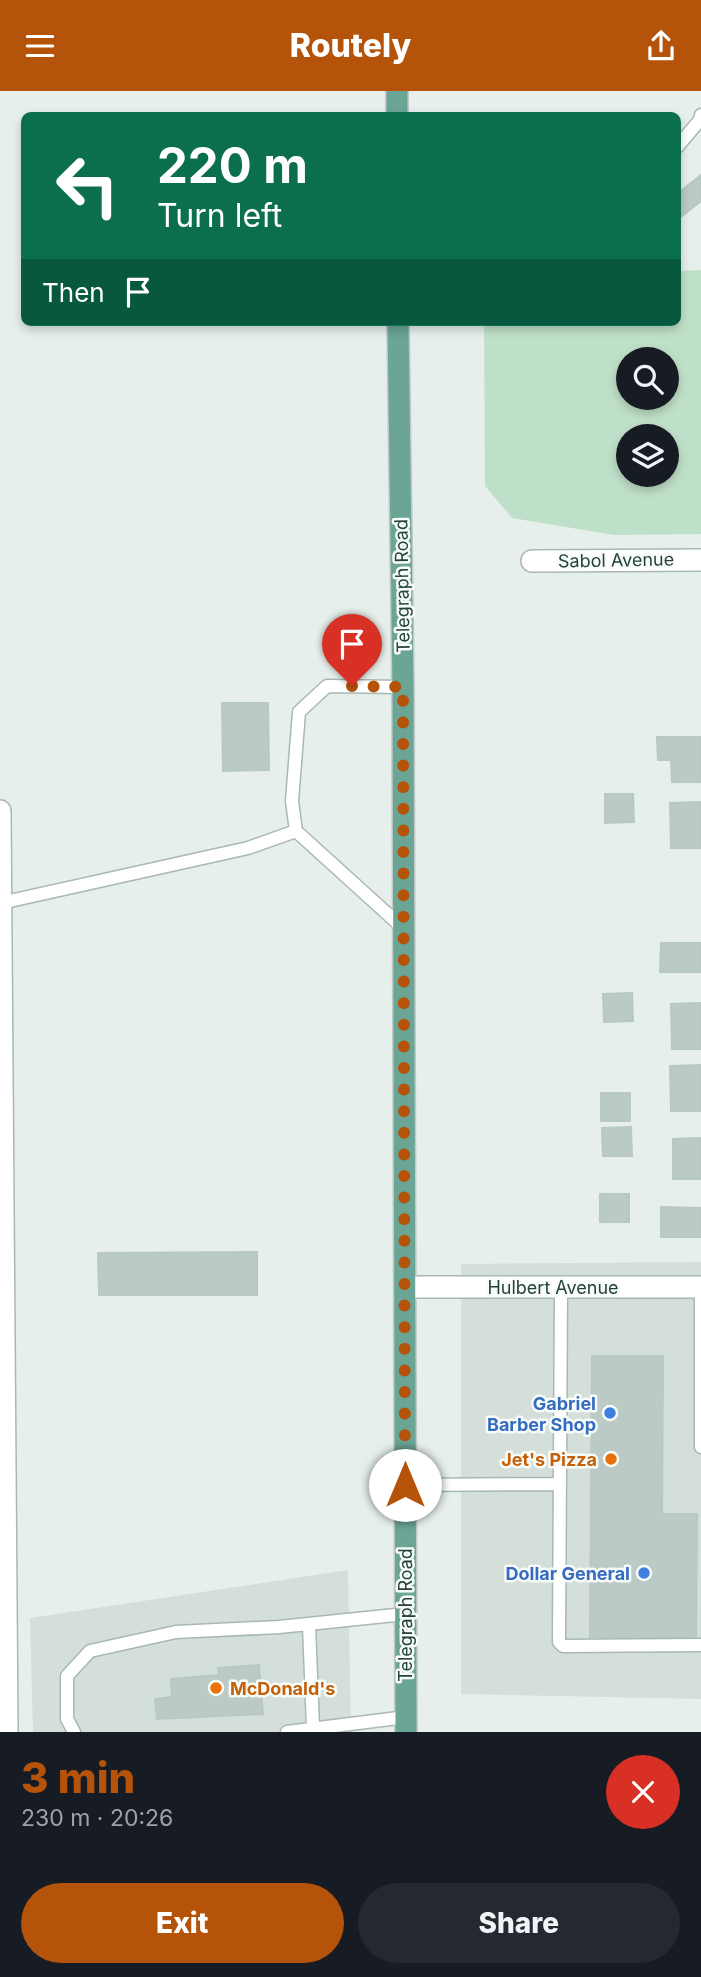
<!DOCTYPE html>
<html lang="en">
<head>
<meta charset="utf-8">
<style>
  body { margin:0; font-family:Inter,sans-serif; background:#242831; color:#f1f3f6; height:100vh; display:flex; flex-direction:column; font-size:26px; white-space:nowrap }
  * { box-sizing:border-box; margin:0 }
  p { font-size:23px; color:#9ea1a6 }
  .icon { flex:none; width:38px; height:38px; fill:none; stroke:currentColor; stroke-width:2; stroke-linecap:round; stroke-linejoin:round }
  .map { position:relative; height:1641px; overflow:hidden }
  .drawer { display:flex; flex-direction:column; background:#171b24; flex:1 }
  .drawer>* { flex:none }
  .guide { position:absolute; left:21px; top:21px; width:660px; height:214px; border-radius:10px; box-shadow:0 4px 10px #0003; background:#0b6e4f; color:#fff; overflow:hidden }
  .tools { position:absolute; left:616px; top:256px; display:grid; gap:14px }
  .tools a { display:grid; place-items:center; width:63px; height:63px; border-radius:50%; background:#171b24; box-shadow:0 4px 10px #0003; font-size:35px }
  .pin { position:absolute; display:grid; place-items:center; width:60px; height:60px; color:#fff; margin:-72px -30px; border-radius:50% 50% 50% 0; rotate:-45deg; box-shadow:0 0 7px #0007 }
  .pin .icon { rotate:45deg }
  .me { position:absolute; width:77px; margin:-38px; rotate:0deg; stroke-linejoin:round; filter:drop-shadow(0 0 5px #0008) }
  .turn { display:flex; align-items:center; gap:24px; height:147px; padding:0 21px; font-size:32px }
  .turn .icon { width:91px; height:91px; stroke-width:2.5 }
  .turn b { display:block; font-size:49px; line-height:60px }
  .then { display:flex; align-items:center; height:66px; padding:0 21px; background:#0003; gap:14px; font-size:26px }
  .round { display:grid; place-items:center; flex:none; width:74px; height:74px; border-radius:37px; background:#242831 }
  .summary { display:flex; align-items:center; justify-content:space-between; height:119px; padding:0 21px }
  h1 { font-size:42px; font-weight:800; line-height:52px; color:#b45309 }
  .cta { display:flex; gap:14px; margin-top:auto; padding:14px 21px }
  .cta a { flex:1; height:80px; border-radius:42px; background:#b45309; color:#fff; font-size:28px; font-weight:800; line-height:80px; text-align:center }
  .cta a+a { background:#242831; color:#f1f3f6 }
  header { display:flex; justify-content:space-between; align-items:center; height:91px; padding:0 21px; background:#b45309; color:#fff; font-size:32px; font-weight:800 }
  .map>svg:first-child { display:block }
</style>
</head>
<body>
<header><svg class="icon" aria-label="menu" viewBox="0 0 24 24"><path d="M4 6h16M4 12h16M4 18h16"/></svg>Routely<svg class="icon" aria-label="share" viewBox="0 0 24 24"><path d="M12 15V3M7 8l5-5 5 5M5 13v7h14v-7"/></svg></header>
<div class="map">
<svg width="701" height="1641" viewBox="0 0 701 1641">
  <rect width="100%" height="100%" fill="#e6efeb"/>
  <path fill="#d4dfda" d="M701,1171v437l-240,-5v-430z
    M348,1479l3,162h-318l-3,-114z"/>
  <path fill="#bfe0c8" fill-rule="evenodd" d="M701,179v264l-87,1 -102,-17 -27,-32 -1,-164h193v-51zM628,268h39v38h-39zM628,345h39v38h-39z"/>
  <path fill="#bbcac4" stroke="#b8c9c2" stroke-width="2" d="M701,84v26l-24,19v-26z
    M222,612h46l1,67 -46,1z
    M657,646h44v45h-29l-1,-22h-13z
    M605,703h28l1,28 -29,1z
    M701,711v46h-30l-1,-45z
    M661,852h40v29h-41z
    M632,902l1,28 -29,1 -1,-28z
    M701,912v46h-29l-1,-45z
    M701,974v46h-30l-1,-45z
    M601,1002h29v28h-29z
    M631,1036l1,29h-29l-1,-28z
    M701,1047v41h-28v-40z
    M600,1103h29v28h-29z
    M661,1116l40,1v29h-40z
    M257,1161v43h-158l-1,-42z
    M592,1265h71l-1,158h35l-1,124 -106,-1z
    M259,1574l4,49 -106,5 -2,-20 17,-2 -1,-18 48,-4 -1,-7z"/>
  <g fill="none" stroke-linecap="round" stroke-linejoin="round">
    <g stroke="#a8b8b2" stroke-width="15">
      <path id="lane" d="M677,56l23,-27 1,-5
        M403,596l-76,-1 -28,26 -7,89 4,30 107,97
        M1,812l247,-55 48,-17
        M561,1196l-2,355 4,4 138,-1
        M701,1196v160
        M405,1394l155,-1
        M309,1534l4,103
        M74,1641l-7,-13v-43l23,-25 86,-19 103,-5 126,-13
        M287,1641l119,-15"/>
    </g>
    <g stroke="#a8b8b2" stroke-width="24">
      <path id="street" d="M532,470l169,-1
        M0,720l7,921
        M405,1196h296"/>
    </g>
    <g stroke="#c2cac8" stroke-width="24">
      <path id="primary" d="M397,0v24
        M398,231l5,365 3,1045"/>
    </g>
    <use href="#lane" stroke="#fff" stroke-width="12"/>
    <use href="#street" stroke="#fff" stroke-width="21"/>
    <use href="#primary" stroke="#6aa596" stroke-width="21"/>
  </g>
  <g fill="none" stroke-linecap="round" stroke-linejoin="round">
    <path stroke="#b45309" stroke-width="12" stroke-dasharray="0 21.6" d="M352,595l51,1 2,798"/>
  </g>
  <g fill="#3f7fe0" stroke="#f7fbf9" stroke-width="2.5">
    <circle cx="610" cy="1322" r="7"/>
    <circle cx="644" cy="1482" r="7"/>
  </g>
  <g fill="#e8710a" stroke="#f7fbf9" stroke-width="2.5">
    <circle cx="611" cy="1368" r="7"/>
    <circle cx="216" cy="1597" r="7"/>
  </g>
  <g text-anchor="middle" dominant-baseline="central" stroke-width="5" stroke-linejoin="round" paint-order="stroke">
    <g font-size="18" fill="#24423a" stroke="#f7fbf9">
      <text transform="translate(616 469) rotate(-1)">Sabol Avenue</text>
      <text transform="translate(402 495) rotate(-91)">Telegraph Road</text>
      <text x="553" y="1196">Hulbert Avenue</text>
      <text transform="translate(405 1524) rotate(-90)">Telegraph Road</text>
    </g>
    <g font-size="18" font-weight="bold" fill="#366cbe" stroke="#f7fbf9" text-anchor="end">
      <text x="596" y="1312">Gabriel<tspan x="596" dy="21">Barber Shop</tspan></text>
      <text x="630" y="1482">Dollar General</text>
    </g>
    <g font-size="18" font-weight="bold" fill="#c56008" stroke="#f7fbf9" text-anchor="end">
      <text x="597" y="1368">Jet's Pizza</text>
      <text x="230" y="1597" text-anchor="start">McDonald's</text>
    </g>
  </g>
</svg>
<div class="tools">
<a><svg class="icon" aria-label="search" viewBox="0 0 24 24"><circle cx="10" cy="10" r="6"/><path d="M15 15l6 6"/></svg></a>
<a><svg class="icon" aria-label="layers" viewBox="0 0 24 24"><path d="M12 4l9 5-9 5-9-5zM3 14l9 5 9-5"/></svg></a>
</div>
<div class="pin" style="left:352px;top:595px;background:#d93025"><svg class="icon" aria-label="arrive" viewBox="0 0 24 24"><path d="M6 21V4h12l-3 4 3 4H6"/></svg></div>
<svg class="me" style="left:405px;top:1394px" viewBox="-20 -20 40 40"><circle r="19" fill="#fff"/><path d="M0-13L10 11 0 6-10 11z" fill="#b45309"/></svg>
<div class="guide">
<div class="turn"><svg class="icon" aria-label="left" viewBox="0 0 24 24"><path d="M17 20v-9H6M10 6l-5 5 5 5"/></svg><div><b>220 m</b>Turn left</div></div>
<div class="then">Then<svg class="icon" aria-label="arrive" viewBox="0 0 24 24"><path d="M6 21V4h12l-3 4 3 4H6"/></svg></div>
</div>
</div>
<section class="drawer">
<div class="summary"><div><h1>3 min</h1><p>230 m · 20:26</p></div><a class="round" style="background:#d93025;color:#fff"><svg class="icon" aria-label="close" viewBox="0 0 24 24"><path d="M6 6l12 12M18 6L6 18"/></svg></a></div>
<div class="cta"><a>Exit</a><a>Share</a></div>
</section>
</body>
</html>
